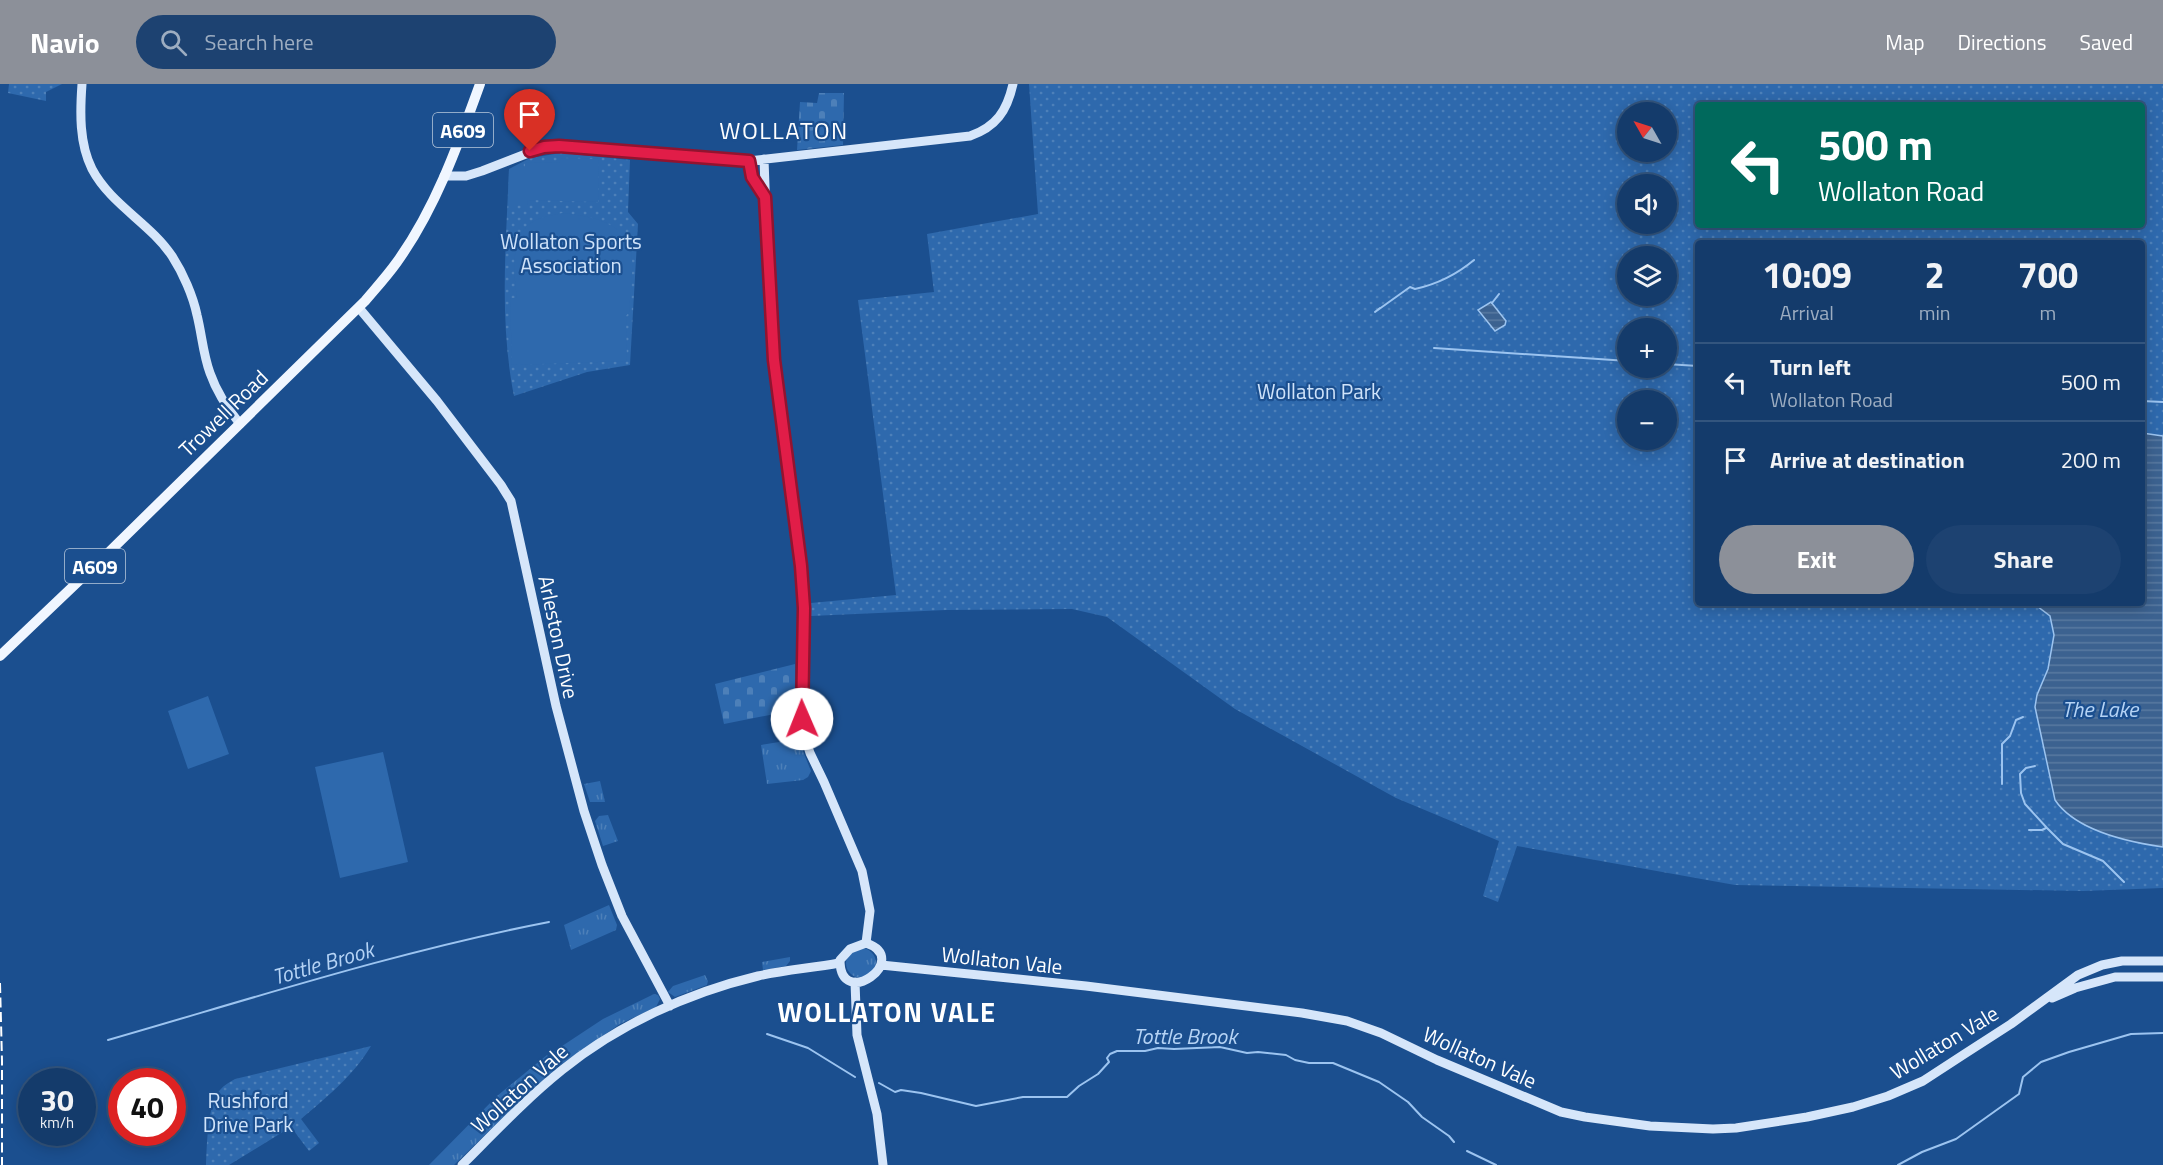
<!DOCTYPE html>
<html lang="en">
<head>
<meta charset="utf-8">
<style>
  body { margin:0; font-family:"Titillium Web",sans-serif; background:#1d4271; color:#f1f3f6; height:100vh; display:flex; flex-direction:column; font-size:22px; white-space:nowrap }
  * { box-sizing:border-box; margin:0 }
  p { font-size:20px; color:#9dadc1 }
  .icon { flex:none; width:33px; height:33px; fill:none; stroke:currentColor; stroke-width:2; stroke-linecap:round; stroke-linejoin:round }
  .map { position:relative; flex:1; overflow:hidden }
  .details { position:absolute; left:1695px; top:156px; width:450px; height:366px; display:flex; flex-direction:column; background:#143b6b; border-radius:6px; box-shadow:0 3px 15px #0003,0 0 0 2px #33557e }
  .details>* { flex:none }
  .guide { position:absolute; left:1695px; top:18px; width:450px; height:126px; border-radius:6px; box-shadow:0 3px 15px #0003,0 0 0 2px #33557e; background:#00695c; color:#fff; overflow:hidden }
  .needle { width:39px; rotate:309deg }
  .buttons { position:absolute; left:1617px; top:18px; display:grid; gap:12px }
  .buttons a { display:grid; place-items:center; width:60px; height:60px; border-radius:50%; background:#143b6b; box-shadow:0 3px 15px #0003,0 0 0 2px #33557e; font-size:30px }
  .speed { position:absolute; left:18px; top:984px; display:flex; gap:12px; font-size:30px; font-weight:700; text-align:center }
  .speed>* { display:grid; place-content:center; width:78px; height:78px; border-radius:50%; background:#143b6b; box-shadow:0 3px 15px #0003,0 0 0 2px #33557e; line-height:1 }
  .speed small { font-size:15px; font-weight:400 }
  .speed .limit { border:9px solid #d22; background:#fff; color:#111 }
  .pin { position:absolute; display:grid; place-items:center; width:51px; height:51px; color:#fff; margin:-62px -26px; border-radius:50% 50% 50% 0; rotate:-45deg; box-shadow:0 0 6px #0007 }
  .pin .icon { rotate:45deg }
  .me { position:absolute; width:66px; margin:-33px; rotate:359deg; stroke-linejoin:round; filter:drop-shadow(0 0 4px #0008) }
  .turn { display:flex; align-items:center; gap:21px; height:126px; padding:0 24px; font-size:27px }
  .turn .icon { width:78px; height:78px; stroke-width:2.5 }
  .turn b { display:block; font-size:42px; line-height:51px }
  .eta { display:flex; justify-content:space-evenly; align-items:center; height:102px; text-align:center }
  .eta b { font-size:36px; font-weight:700; line-height:42px }
  .cta { display:flex; gap:12px; margin-top:auto; padding:12px 24px }
  .cta a { flex:1; height:69px; border-radius:36px; background:#8c9099; color:#fff; font-size:24px; font-weight:700; line-height:69px; text-align:center }
  .cta a+a { background:#1d4271; color:#f1f3f6 }
  ul { padding:0; list-style:none }
  li { display:flex; align-items:center; gap:18px; height:78px; padding:0 24px; border-top:2px solid #33557e }
  li div { flex:1 }
  li b { display:block; font-size:22px }
  li em { font-style:normal }
  header { display:flex; align-items:center; gap:36px; box-sizing:border-box; height:84px; padding:0 30px; background:#8c9099; color:#fff }
  header strong { font-size:28px }
  nav { display:flex; gap:33px; margin-inline-start:auto; font-size:21px }
  .search { width:420px; height:54px; background:#1d4271; display:flex; align-items:center; gap:15px; box-sizing:border-box; padding:0 21px; border-radius:33px; color:#9dadc1; font-size:22px }
  .map>svg:first-child { display:block }
</style>
</head>
<body>
<header>
<strong>Navio</strong>
<div class="search"><svg class="icon" aria-label="search" viewBox="0 0 24 24"><circle cx="10" cy="10" r="6"/><path d="M15 15l6 6"/></svg>Search here</div>
<nav><a>Map</a><a>Directions</a><a>Saved</a></nav>
</header>
<div class="map">
<svg width="2163" height="1081" viewBox="0 0 2163 1081">
  <defs>
    <pattern id="grass-tufts" width="24" height="20" patternUnits="userSpaceOnUse" patternTransform="scale(1.5)"><rect width="24" height="20" fill="#2e69ad"/><path d="M3 7l-1-3M5 7V3M7 7l1-3M15 17l-1-3M17 17v-4M19 17l1-3" fill="none" stroke="#4d80b9"/></pattern>
    <pattern id="cemetery-stones" width="16" height="16" patternUnits="userSpaceOnUse" patternTransform="scale(1.5)"><rect width="16" height="16" fill="#2e69ad"/><path d="M2 7V4a2 2 0 0 1 4 0v3zM10 15v-3a2 2 0 0 1 4 0v3z" fill="#4d80b9"/></pattern>
    <pattern id="park-dots" width="8" height="8" patternUnits="userSpaceOnUse" patternTransform="scale(1.5)"><rect width="8" height="8" fill="#2e69ad"/><path d="M2 2h.1M6 6h.1" fill="none" stroke="#4d80b9" stroke-width="1.8" stroke-linecap="round"/></pattern>
    <pattern id="water-rules" width="6" height="5" patternUnits="userSpaceOnUse" patternTransform="scale(1.5)"><rect width="6" height="5" fill="#3c6290"/><path d="M0 2.5h6" fill="none" stroke="#597aa1"/></pattern>
  </defs>
  <rect width="100%" height="100%" fill="#1b4f8f"/>
  <path fill="url(#grass-tufts)" d="M798,655l13,32 -3,6 -5,3 -36,4 -6,-39z
    M600,697l5,21h-15l-6,-18z
    M608,731l10,26 -15,5 -8,-25 4,-5z
    M609,821l8,20 -1,5 -45,20 -7,-25z
    M846 879a15 15 0 1 1 30 0a15 15 0 1 1-30 0Z
    M790,873v4l-4,5 -23,4 -1,-8z
    M705,891l3,6 -1,4 -32,12 -7,-5 5,-6z
    M654,910l4,1 2,4 -4,8 -36,17 -61,42 -9,-12 53,-35z
    M547,971l10,13 -31,27 -72,70h-25l68,-69z"/>
  <path fill="url(#cemetery-stones)" d="M819,9h25l-1,52 -46,5 3,-48 17,1z
    M795,580v46l-71,14 -9,-40z"/>
  <path fill="url(#park-dots)" fill-rule="evenodd" d="M9,0h53l-16,8v9l-38,-8z
    M1029,0h1134v804l-80,3 -348,-6 -218,-39 -19,56 -15,-6 16,-55 -103,-43 -161,-89 -128,-92 -35,-8 -126,1 -135,6v-13l85,-8 -38,-295 76,-8 -7,-58 111,-20zM1698,21h444v120h-444zM1628,28h38v40h-38zM1628,100h38v40h-38zM1698,159h444v360h-444zM1628,172h38v40h-38zM1628,244h38v40h-38zM1628,316h38v40h-38z
    M561,69l69,7 -2,52 10,12 -8,141 -43,7 -73,24c-15,-75 -8,-151 -5,-227l21,-11z
    M371,962c-17,29 -45,52 -70,73l18,24 -10,8 -18,-24 -62,38h-23c1,-19 1,-60 14,-75 4,-5 10,-8 15,-11z"/>
  <path fill="#2e69ad" d="M561,74l38,1 -1,43 -70,-2 -1,5h-19l1,-36h16v-7l36,1z
    M562,129c24,3 59,7 68,34 5,13 0,50 -1,65l-3,4 1,45 -115,4 -2,-67h7c-3,-22 -7,-55 10,-72 9,-9 24,-10 35,-13z
    M208,612l21,58 -41,15 -20,-58z
    M383,668l25,110 -68,16 -25,-111z"/>
  <path fill="url(#water-rules)" stroke="#9cc4f0" stroke-width="1.5" d="M1491,218l15,19 -1,4 -10,6 -17,-21z
    M2142,349l21,3v411c-35,-5 -87,-16 -108,-47l-20,-93 2,-12 11,-26 6,-34 -4,-19 -17,-13h109z"/>
  <g fill="none" stroke-linecap="round" stroke-linejoin="round">
    <path stroke="#9cc4f0" stroke-width="2" d="M1492,219l7,-9
      M1380,224l-5,4 35,-25 5,2c23,-5 41,-14 59,-29
      M1434,264l194,13
      M1666,280l32,2
      M2142,317l21,1
      M2035,682l-9,2 -6,6 1,19 4,11 22,24 16,16 40,17 21,21
      M2002,700v-40l8,-8 6,-16 7,-3
      M2029,746h13l4,-2
      M767,950l41,14 47,29
      M108,956c146,-42 291,-89 441,-118
      M879,999l16,9 6,-2 20,3 55,13 47,-9h44l12,-11 19,-12 11,-12 -2,-4 3,-4 7,-3h28l13,-3 16,1 46,-2 27,6 11,-1 28,3 9,5 14,3h24l46,19 29,20 14,15 27,19 5,6
      M1467,1067l29,14
      M1898,1081l24,-13 34,-13 63,-45 4,-17 18,-15 28,-10 62,-18 32,-1"/>
    <path stroke="#d6e6fa" stroke-width="9" d="M82,0c-2,28 -3,59 10,85 19,36 58,54 80,87 11,17 21,40 25,59 5,20 6,39 13,58 7,20 17,35 30,51
      M764,75l5,140 5,61 28,206 2,42 -3,80 2,43 7,22 14,29 38,89 8,40 -4,32
      M749,77l3,16 13,20
      M444,92h22l16,-5 62,-24h27l178,14 221,-25c26,-9 37,-25 43,-52
      M359,224l78,93 64,84 10,16 45,205 28,105 18,54 20,51 48,90
      M866,859c47,16 -26,69 -26,17l10,-11z
      M881,881l205,21 216,27 45,8 34,12 56,27 124,52 24,5 65,9 63,3 23,-1 71,-11 46,-10 35,-11 35,-15 43,-28 45,-29 67,-49 24,-10 20,-4h41
      M855,898l2,53 20,79 6,51
      M2052,914l23,-10 40,-11h48
      M462,1081c32,-32 64,-66 100,-95 56,-45 125,-77 196,-94 27,-6 54,-8 81,-13"/>
    <path stroke="#f0f6ff" stroke-width="10" d="M0,572l105,-100 260,-255c11,-13 22,-25 32,-39 38,-53 61,-117 83,-178"/>
    <path stroke="#fff" stroke-width="2" stroke-dasharray="10 4.5" stroke-linecap="butt" d="M0,899l2,78v104"/>
  </g>
  <g fill="none" stroke-linecap="round" stroke-linejoin="round">
    <g stroke="#92132f" stroke-width="15">
      <path id="route" d="M530,67l14,-4 15,-1 190,15 3,16 13,20 9,163 27,206 3,42 -2,111"/>
    </g>
    <use href="#route" stroke="#e11d48" stroke-width="10"/>
  </g>
  <g text-anchor="middle" dominant-baseline="central" stroke-width="4.5" stroke-linejoin="round" paint-order="stroke">
    <g fill="#1b4f8f" stroke="#bbcadd" stroke-width="1.5">
      <rect x="433" y="29" width="60" height="34" rx="4.5"/>
      <rect x="65" y="465" width="60" height="34" rx="4.5"/>
    </g>
    <g font-size="20" font-weight="bold" fill="#fff">
      <text x="463" y="46">A609</text>
      <text x="95" y="482">A609</text>
    </g>
    <g font-size="21" fill="#cfe3fa" stroke="#1b4f8f">
      <text x="571" y="157">Wollaton Sports<tspan x="571" dy="24">Association</tspan></text>
      <text x="1319" y="307">Wollaton Park</text>
      <text x="248" y="1016">Rushford<tspan x="248" dy="24">Drive Park</tspan></text>
    </g>
    <g font-size="21" fill="#fff" stroke="#1b4f8f">
      <text transform="translate(223 329) rotate(-44)">Trowell Road</text>
      <text transform="translate(559 553) rotate(78)">Arleston Drive</text>
      <text transform="translate(1002 876) rotate(6)">Wollaton Vale</text>
      <text transform="translate(1944 958) rotate(-31)">Wollaton Vale</text>
      <text transform="translate(1480 973) rotate(24)">Wollaton Vale</text>
      <text transform="translate(519 1004) rotate(-42)">Wollaton Vale</text>
    </g>
    <g font-size="22" font-style="italic" fill="#b5d3f5" stroke="#1b4f8f">
      <text x="2100" y="625">The Lake</text>
      <text transform="translate(323 879) rotate(-16)">Tottle Brook</text>
      <text x="1185" y="952">Tottle Brook</text>
    </g>
    <g font-size="24" letter-spacing="1.5" fill="#fff" stroke="#1b4f8f">
      <text x="784" y="46">WOLLATON</text>
    </g>
    <g font-size="27" font-weight="bold" letter-spacing="1.5" fill="#fff" stroke="#1b4f8f">
      <text x="887" y="927">WOLLATON VALE</text>
    </g>
  </g>
</svg>
<div class="buttons">
<a><svg class="needle" viewBox="-14 -14 28 28"><path d="M0-13l5 13h-10z" fill="#e53935"/><path d="M0 13l5-13h-10z" fill="#9dadc1"/></svg></a>
<a><svg class="icon" aria-label="sound" viewBox="0 0 24 24"><path d="M4 9h4l5-4v14l-5-4H4zM17 9q2 3 0 6"/></svg></a>
<a><svg class="icon" aria-label="layers" viewBox="0 0 24 24"><path d="M12 4l9 5-9 5-9-5zM3 14l9 5 9-5"/></svg></a>
<a>+</a>
<a>−</a>
</div>
<div class="speed"><div>30<small>km/h</small></div><div class="limit">40</div></div>
<div class="pin" style="left:530px;top:67px;background:#d93025"><svg class="icon" aria-label="arrive" viewBox="0 0 24 24"><path d="M6 21V4h12l-3 4 3 4H6"/></svg></div>
<svg class="me" style="left:802px;top:635px" viewBox="-20 -20 40 40"><circle r="19" fill="#fff"/><path d="M0-13L10 11 0 6-10 11z" fill="#e11d48"/></svg>
<div class="guide">
<div class="turn"><svg class="icon" aria-label="left" viewBox="0 0 24 24"><path d="M17 20v-9H6M10 6l-5 5 5 5"/></svg><div><b>500 m</b>Wollaton Road</div></div>
</div>
<section class="details">
<div class="eta">
<div><b>10:09</b><p>Arrival</p></div>
<div><b>2</b><p>min</p></div>
<div><b>700</b><p>m</p></div>
</div>
<ul>
<li><svg class="icon" aria-label="left" viewBox="0 0 24 24"><path d="M17 20v-9H6M10 6l-5 5 5 5"/></svg><div><b>Turn left</b><p>Wollaton Road</p></div><em>500 m</em></li>
<li><svg class="icon" aria-label="arrive" viewBox="0 0 24 24"><path d="M6 21V4h12l-3 4 3 4H6"/></svg><div><b>Arrive at destination</b></div><em>200 m</em></li>
</ul>
<div class="cta"><a>Exit</a><a>Share</a></div>
</section>
</div>
</body>
</html>
